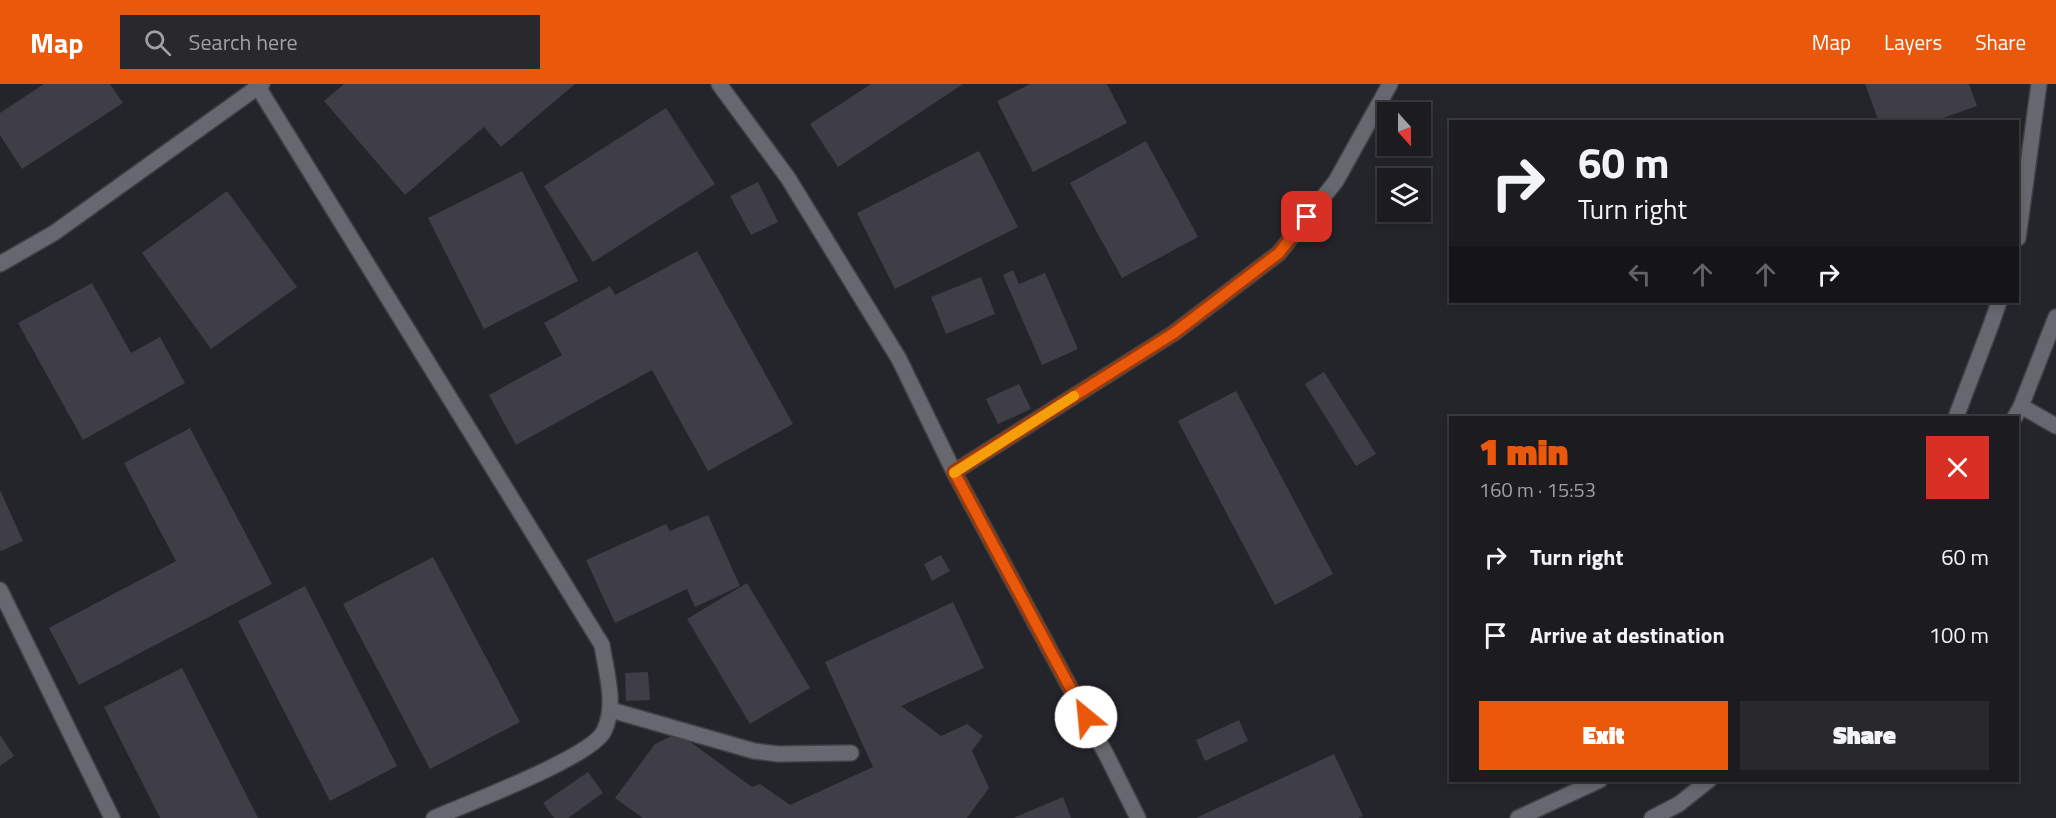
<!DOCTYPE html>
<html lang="en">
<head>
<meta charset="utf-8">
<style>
  body { margin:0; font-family:"Titillium Web",sans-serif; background:#28282d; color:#f1f3f6; height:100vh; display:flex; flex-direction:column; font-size:22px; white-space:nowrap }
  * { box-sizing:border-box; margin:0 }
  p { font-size:20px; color:#a0a1a5 }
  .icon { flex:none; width:33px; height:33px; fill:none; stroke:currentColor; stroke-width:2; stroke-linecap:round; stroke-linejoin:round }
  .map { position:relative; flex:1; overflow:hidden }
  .drawer { position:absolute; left:1449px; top:332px; width:570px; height:366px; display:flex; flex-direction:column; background:#1b1b20; border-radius:0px; box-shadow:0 3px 9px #0003,0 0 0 2px #39393e }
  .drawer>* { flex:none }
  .top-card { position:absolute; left:1449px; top:36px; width:570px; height:183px; border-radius:0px; box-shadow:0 3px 9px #0003,0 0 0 2px #39393e; background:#1b1b20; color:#f1f3f6; overflow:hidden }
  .needle { width:39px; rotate:159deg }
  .controls { position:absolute; left:1377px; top:18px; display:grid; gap:12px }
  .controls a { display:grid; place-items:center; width:54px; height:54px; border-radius:0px; background:#1b1b20; box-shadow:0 3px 9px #0003,0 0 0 2px #39393e; font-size:30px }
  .pin { position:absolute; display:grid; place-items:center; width:51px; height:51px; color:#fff; margin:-26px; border-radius:12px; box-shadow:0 3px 9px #0006 }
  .me { position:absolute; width:66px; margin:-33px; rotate:332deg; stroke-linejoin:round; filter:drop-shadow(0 0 4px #0008) }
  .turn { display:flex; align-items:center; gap:21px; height:126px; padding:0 30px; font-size:27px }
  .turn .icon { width:78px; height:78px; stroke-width:2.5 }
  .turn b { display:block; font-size:42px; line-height:51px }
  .lanes { display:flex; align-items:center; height:57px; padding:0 30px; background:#0003; justify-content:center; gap:30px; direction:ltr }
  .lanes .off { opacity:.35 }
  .round { display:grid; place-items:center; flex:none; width:63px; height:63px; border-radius:0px; background:#28282d }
  .overview { display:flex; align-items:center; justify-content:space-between; height:102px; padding:0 30px }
  h1 { font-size:36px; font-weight:800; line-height:45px; color:#ea580c }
  .button { display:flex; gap:12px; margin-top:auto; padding:12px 30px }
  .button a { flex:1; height:69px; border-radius:0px; background:#ea580c; color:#fff; font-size:24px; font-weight:800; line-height:69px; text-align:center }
  .button a+a { background:#28282d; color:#f1f3f6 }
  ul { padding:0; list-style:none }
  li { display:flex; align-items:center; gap:18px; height:78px; padding:0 30px }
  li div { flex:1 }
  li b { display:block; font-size:22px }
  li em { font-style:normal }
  header { display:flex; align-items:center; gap:36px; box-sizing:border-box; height:84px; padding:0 30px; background:#ea580c; color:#fff }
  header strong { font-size:28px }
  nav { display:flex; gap:33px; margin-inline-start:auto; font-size:21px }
  .search { width:420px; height:54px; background:#28282d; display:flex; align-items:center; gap:15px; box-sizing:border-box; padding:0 21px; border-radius:0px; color:#a0a1a5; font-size:22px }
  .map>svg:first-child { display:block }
</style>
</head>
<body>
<header>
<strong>Map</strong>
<div class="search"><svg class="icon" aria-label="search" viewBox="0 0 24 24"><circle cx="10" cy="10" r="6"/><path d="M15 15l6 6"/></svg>Search here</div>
<nav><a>Map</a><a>Layers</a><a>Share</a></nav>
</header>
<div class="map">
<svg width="2056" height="734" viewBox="0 0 2056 734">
  <rect width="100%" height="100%" fill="#24242b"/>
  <path fill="#3f3e46" d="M44,0h66l13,19 -101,66 -22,-34v-22z
    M344,0h231l-74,63 -17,-20 -79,68 -81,-94z
    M871,0h92l-125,83 -28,-43z
    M1030,0h77l20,39 -94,49 -36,-71z
    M1865,0h104l8,22 -34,12 1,4h-65z
    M666,24l49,76 -122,78 -49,-76z
    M1146,57l52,96 -76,41 -52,-95z
    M979,67l39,76 -123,62 -38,-76z
    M522,87l56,110 -94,48 -56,-111z
    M758,98l20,40 -27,13 -21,-39z
    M227,107l70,96 -86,62 -69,-96z
    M697,167l96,173 -85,47 -56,-101 -136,75 -27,-50 73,-40 -18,-32 66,-37 5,9z
    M1013,186l6,14 26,-11 33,76 -36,16 -39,-90z
    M981,193l14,37 -49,20 -15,-37z
    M92,199l39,70 29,-16 25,46 -102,57 -65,-117z
    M1324,288l52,82 -20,12 -51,-82z
    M1019,300l12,25 -33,15 -12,-25z
    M1236,307l97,183 -58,31 -97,-184z
    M190,344l82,156 -193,101 -30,-57 127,-67 -52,-98z
    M0,406l23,51 -22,10 -1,-2z
    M708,431l32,71 -45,21 -8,-18 -72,34 -29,-63 80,-36 4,7z
    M941,471l9,16 -18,10 -8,-17z
    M433,473l87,165 -90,47 -87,-165z
    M747,499l63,105 -60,36 -63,-105z
    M305,502l92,180 -67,35 -92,-180z
    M953,518l31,66 -83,38 40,30 26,-12 16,12 -11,15 17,37 -22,30h-324l-28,-20 40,-54 23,-11 74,54 8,-3 30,21 83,-38 -48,-105z
    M182,584l76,150h-98l-56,-111z
    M648,588l2,28 -24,1 -1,-28z
    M1239,636l9,21 -43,20 -9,-21z
    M0,651l14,21 -14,10z
    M1334,670l29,62 -5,2h-162z
    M588,688l15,21 -35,25h-14l-11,-15z
    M1063,713l8,21h-58z"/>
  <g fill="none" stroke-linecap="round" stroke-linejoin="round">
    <g stroke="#404046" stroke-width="18">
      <path id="minor" d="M719,0l69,94 111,181 55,113 154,286 30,60
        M258,3l344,558c4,27 15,60 2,86 -12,26 -138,73 -170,87
        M2018,154l21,-154
        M0,180l54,-31 208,-149
        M2021,322l35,20
        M1956,333l35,-92 8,-23
        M2015,333l6,-11 35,-89
        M954,388l220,-139 105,-80 57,-72 54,-97
        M0,506l112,228
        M611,626l143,41 24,3 73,-1
        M1518,734l82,-38
        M1652,734l27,-14 30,-24"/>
    </g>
    <use href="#minor" stroke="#67676f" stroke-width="15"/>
  </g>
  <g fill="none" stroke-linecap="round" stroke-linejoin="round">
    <g stroke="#983908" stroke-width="15">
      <path id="route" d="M1086,633l-132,-245 220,-139 105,-80 28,-36"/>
    </g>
    <use href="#route" stroke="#ea580c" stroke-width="10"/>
    <path stroke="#f59e0b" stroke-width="10" d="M954,389l120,-77"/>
  </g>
</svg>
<div class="controls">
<a><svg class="needle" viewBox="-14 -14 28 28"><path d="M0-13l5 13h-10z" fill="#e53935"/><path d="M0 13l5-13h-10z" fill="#a0a1a5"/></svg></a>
<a><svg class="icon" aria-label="layers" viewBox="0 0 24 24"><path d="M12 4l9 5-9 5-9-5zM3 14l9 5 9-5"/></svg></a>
</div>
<div class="pin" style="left:1307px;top:133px;background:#d93025"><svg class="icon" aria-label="arrive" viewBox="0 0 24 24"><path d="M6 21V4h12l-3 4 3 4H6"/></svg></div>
<svg class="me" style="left:1086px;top:633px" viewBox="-20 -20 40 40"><circle r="19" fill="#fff"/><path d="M0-13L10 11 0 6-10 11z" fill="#ea580c"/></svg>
<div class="top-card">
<div class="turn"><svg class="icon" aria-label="right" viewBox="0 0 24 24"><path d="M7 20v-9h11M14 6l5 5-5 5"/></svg><div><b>60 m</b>Turn right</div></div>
<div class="lanes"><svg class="icon off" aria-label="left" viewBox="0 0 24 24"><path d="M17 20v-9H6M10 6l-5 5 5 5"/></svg><svg class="icon off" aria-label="ahead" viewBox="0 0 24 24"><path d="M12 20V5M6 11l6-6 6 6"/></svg><svg class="icon off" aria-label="ahead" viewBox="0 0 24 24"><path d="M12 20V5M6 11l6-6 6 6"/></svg><svg class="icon" aria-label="right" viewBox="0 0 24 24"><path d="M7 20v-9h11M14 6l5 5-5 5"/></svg></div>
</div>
<section class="drawer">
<div class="overview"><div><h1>1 min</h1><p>160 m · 15:53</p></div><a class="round" style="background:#d93025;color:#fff"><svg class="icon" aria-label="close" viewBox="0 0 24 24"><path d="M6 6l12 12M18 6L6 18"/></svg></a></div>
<ul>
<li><svg class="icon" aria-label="right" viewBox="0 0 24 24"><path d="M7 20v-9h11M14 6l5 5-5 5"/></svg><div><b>Turn right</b></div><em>60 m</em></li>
<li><svg class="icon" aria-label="arrive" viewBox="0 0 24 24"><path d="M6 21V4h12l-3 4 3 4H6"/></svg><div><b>Arrive at destination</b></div><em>100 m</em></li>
</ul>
<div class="button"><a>Exit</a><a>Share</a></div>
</section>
</div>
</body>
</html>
